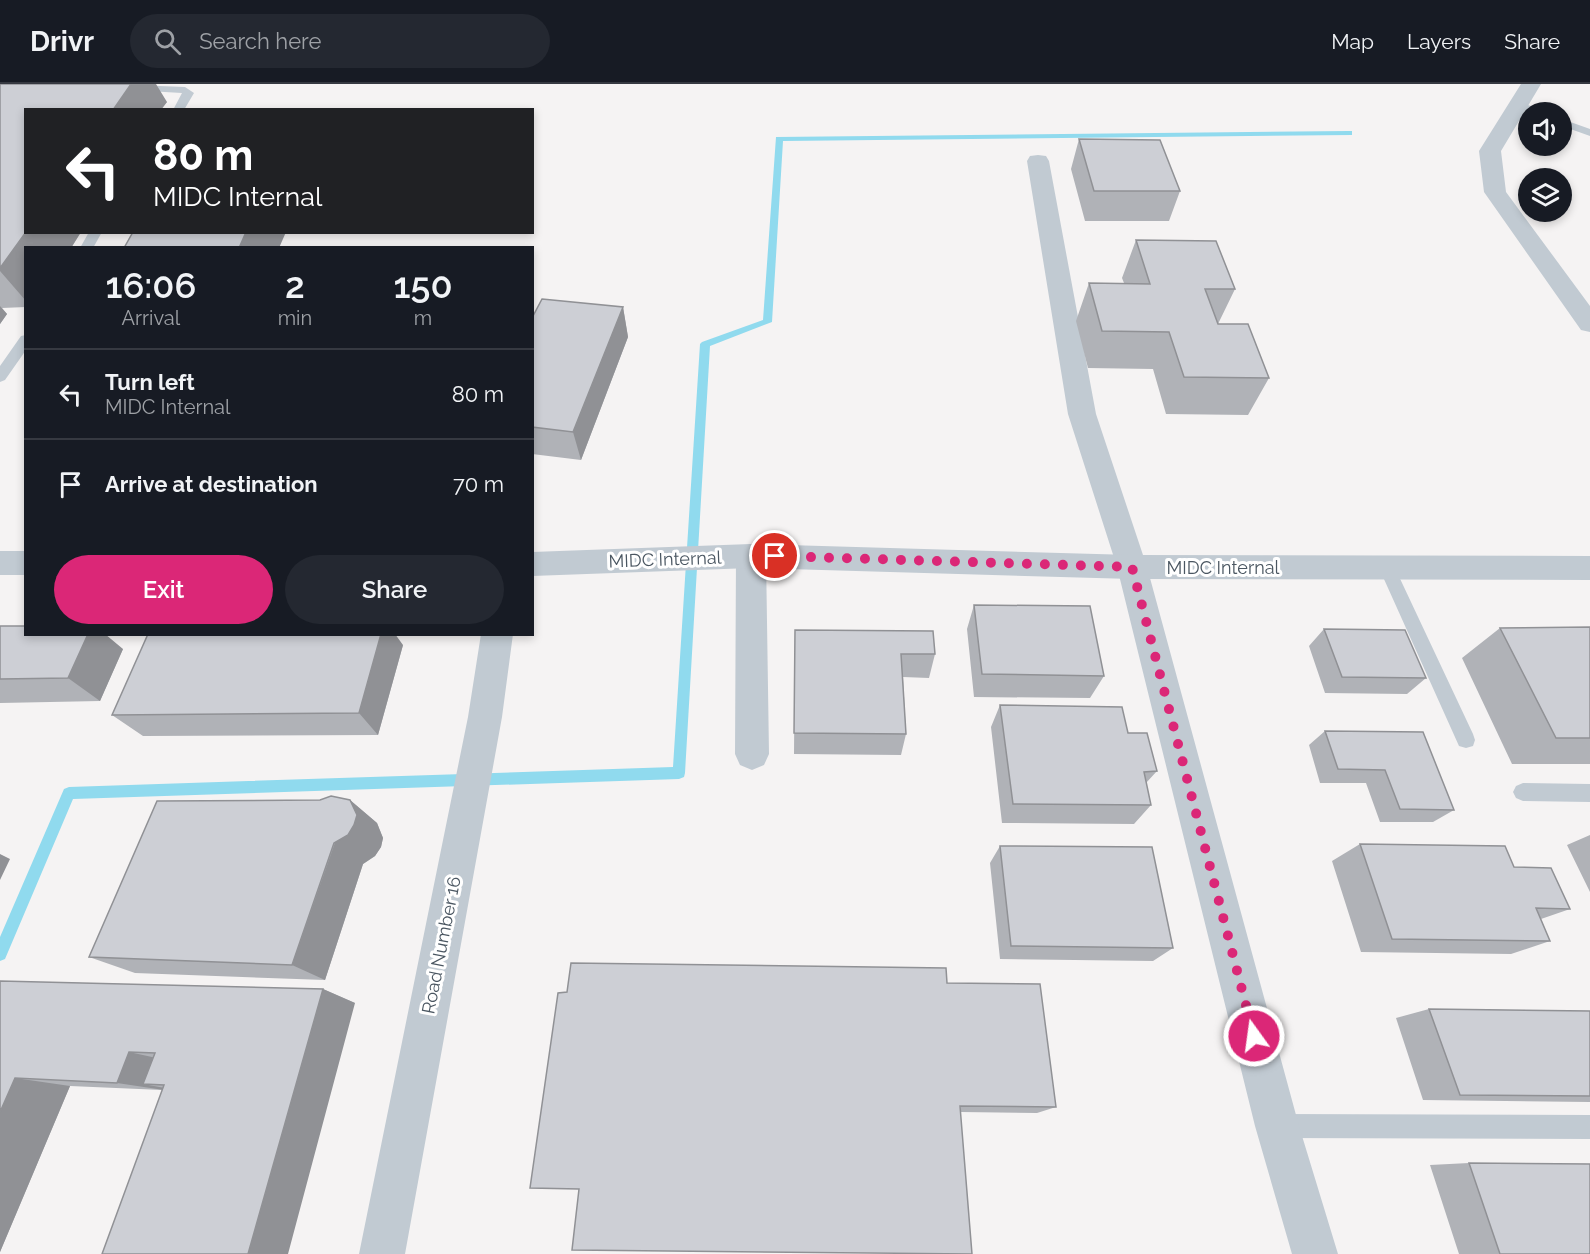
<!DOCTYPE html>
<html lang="en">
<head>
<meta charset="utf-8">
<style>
  body { margin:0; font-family:Raleway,sans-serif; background:#242831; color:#f1f3f6; height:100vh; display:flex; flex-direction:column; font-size:22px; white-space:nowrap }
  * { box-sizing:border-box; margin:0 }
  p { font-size:20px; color:#9ea1a6 }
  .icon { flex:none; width:33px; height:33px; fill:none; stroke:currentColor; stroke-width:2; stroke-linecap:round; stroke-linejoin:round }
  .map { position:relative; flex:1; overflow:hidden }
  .panel { position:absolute; left:24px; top:162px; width:510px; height:390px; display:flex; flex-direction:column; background:#171b24; border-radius:0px; box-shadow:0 3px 9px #0003 }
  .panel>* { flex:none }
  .banner { position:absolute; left:24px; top:24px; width:510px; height:126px; border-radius:0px; box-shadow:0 3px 9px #0003; background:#202124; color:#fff; overflow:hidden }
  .buttons { position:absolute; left:1518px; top:18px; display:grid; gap:12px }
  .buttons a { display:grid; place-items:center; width:54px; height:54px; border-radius:50%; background:#171b24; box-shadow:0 3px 9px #0003; font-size:30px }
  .pin { position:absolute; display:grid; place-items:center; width:51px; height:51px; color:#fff; margin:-26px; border:3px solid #fff; border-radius:50%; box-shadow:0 2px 6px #0007 }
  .me { position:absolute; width:66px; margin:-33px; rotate:346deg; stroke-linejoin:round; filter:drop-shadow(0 0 4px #0008) }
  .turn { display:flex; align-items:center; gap:21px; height:126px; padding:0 30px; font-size:27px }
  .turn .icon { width:78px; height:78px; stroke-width:2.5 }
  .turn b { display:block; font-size:42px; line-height:51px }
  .eta { display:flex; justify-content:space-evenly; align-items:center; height:102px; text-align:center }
  .eta b { font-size:36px; font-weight:600; line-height:42px }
  .primary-button { display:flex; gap:12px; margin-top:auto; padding:12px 30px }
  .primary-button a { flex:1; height:69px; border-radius:36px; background:#db2777; color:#fff; font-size:24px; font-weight:600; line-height:69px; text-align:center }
  .primary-button a+a { background:#242831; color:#f1f3f6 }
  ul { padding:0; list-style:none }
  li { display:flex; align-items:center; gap:18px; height:90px; padding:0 30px; border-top:2px solid #363941 }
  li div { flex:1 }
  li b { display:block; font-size:22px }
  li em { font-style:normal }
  header { display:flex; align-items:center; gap:36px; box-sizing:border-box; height:84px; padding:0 30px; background:#171b24; border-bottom:2px solid #363941 }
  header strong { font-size:28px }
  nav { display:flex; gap:33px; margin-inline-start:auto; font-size:21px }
  .search { width:420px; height:54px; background:#242831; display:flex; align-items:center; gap:15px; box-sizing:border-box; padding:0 21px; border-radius:33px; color:#9ea1a6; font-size:22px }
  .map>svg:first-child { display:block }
</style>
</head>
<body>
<header>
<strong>Drivr</strong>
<div class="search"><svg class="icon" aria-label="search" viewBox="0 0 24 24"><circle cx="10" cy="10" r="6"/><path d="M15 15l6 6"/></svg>Search here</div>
<nav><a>Map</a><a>Layers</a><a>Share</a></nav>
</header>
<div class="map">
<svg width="1590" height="1170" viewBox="0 0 1590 1170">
  <rect width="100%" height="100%" fill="#f5f3f3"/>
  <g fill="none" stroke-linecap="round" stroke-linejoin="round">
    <path fill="#90daee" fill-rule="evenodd" d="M1349,47h3v4l-569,6 -11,181 -62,24 -25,427 -1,4 -5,2 -606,20 -68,160 -5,2v-24l64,-148 5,-2 604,-20 27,-423 2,-2 61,-22 13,-183z"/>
    <path fill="#c1cad2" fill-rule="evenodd" d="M134,1l51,2 9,6 -10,17h-11l9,-17 -52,-3v-4z
      M1519,18l24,8 2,2h-15l-15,-5v-4z
      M1562,35l28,10v7l-28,-10z
      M89,148h13l-9,16h-13z
      M26,251v15l-21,30 -5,2v-16l21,-30z
      M1387,477l6,2 2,5 78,166 2,6 -2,6 -7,2 -7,-2 -80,-178 2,-5z
      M1523,699l67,1v18l-67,-1 -7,-3 -3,-6 3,-6z
      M1277,1030l313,1v24l-313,-1 -8,-4 -4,-8 4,-8z"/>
    <path fill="#c1cad2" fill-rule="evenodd" d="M1038,71l8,1 3,5 47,253 51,153 152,559 39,128h-46l-37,-128 -138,-559 -49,-153 -41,-253 3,-5z
      M751,460l11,3 4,9 3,198 -5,11 -12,5 -12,-5 -5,-11 1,-198 4,-9z
      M481,550h32l-11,83 -97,537h-46l109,-537z"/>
    <path fill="#c1cad2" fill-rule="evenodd" d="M1521,0h20l-40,67 5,41 84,114v26l-9,-2 -97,-138 -5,-41z
      M751,460l381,11 458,1v24l-458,-1 -381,-11 -219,8v-24z
      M0,467h26v24h-26z"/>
  </g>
  <path fill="#b0b2b7" d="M0,0l167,18 -141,130h55l-10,16h-45v59l-24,1 5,6 -7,10z
    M1079,55l101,52 -11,30h-84l-14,-52z
    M1136,156l99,49 -17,35 51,54 -21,37 -82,-1 -13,-45 -65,-1 -12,-47 13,-38h35l-2,-5z
    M623,223l5,30 -47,123 -49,-6v-136z
    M974,521l130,71 -14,22 -116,-1 -7,-68z
    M0,542l123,23 -23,52 -100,2z
    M1590,543v137h-78l-50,-106 38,-30z
    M1324,545l102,49 -19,16 -82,-1 -16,-47z
    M795,546l140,24 -6,24 -26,-1 3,57 -5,21 -107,-1z
    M403,561l-25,90 -235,1 -31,-21z
    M1000,621l128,28 29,38 -11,12 5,22 -17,19 -132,-1 -11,-96z
    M1325,647l129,79 -21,12h-53l-14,-39h-46l-11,-38z
    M350,716l27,23 6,15 -2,9 -6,9 -12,8 -38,116 -190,-7 -46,-16z
    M1590,751v57l-23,-47z
    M1360,760l154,23 56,42 -29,10 9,22 -39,13 -150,-2 -29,-91z
    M1000,762l173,102 -20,13 -153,-2 -10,-96z
    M0,897l323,8 32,14 -193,87 -92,-4 -70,166z
    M947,899l109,124 -19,6 -76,-1z
    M1429,925l161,2v91l-167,-2 -27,-82z
    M1469,1079l121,91h-131l-29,-89z"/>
  <path fill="#909195" d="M131,0h25l11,18 -6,8h-48z
    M26,148h55l-10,16h-45v53l-26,-30v-3z
    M246,148h40l-7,16h-40z
    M0,222l7,8 -7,10z
    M623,223l5,30 -47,123 -8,-28z
    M88,550h17l18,15 -23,52 -32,-23z
    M381,550h14l8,11 -25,90 -19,-22z
    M350,716l27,23 6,15 -2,9 -6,9 -12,8 -38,116 -33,-15z
    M0,770l10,5 -10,21z
    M323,905l32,14 -67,251h-40z
    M129,968l46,10 -32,22 22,4 -1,2 -47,-7z
    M15,994l55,8 -70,166v-140z"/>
  <path fill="#cdcfd5" stroke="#909195" stroke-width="1.5" d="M0,0h131l-18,26h-87v122l-26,36z
    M1079,55l81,1 20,51h-86z
    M133,148h113l-7,16h-115z
    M1136,156l80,1 19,48h-30l13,35h30l21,54 -85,-1 -15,-45 -67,-1 -13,-48 61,1z
    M542,215l81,8 -50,125 -41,-5v-109z
    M974,521l116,1 14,70 -122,-2z
    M0,542h26v8h62l-20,44 -68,1z
    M1590,543v111h-34l-56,-110z
    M1324,545l81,1 21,48 -84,-1z
    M795,546l138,1 2,23h-34l5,80 -112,-1z
    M148,550h233l-22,79 -247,2z
    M1000,621l122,2 6,26h19l10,38 -13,1 7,33 -138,-1z
    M1325,647l98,1 31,78 -54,-1 -15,-39 -47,-1z
    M331,712l19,4 7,15 -3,10 -6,10 -14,8 -42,122 -203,-8 68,-156 163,-1z
    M1360,760l145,2 9,21 37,1 19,41 -34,-1 14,33 -158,-2z
    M1000,762l152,1 21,101 -162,-2z
    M571,879l375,5 1,15 93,1 16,123 -96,-1 12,148 -400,-4 7,-61 -49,-1 28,-195 9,-1z
    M0,897l323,8 -75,265h-146l62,-169 -21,-1 12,-31 -26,-1 -12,31 -102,-5 -15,34z
    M1429,925l161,2v85l-130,-1z
    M1469,1079l121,1v90h-90z"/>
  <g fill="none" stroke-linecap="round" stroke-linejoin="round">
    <path stroke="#db2777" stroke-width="10" stroke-dasharray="0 18" d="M775,472l357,11 122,469"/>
  </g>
  <g text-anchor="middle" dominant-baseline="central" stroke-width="6" stroke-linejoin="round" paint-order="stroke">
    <g font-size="18" fill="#4a5661" stroke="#fff">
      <text transform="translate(665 475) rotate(-2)">MIDC Internal</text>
      <text x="1223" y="483">MIDC Internal</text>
      <text transform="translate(441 861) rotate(-79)">Road Number 16</text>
    </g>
  </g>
</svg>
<div class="buttons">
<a><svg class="icon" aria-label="sound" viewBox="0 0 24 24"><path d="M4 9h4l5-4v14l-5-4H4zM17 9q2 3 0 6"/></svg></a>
<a><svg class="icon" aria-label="layers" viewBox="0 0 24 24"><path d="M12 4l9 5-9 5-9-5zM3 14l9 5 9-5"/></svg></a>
</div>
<div class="pin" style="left:775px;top:472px;background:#d93025"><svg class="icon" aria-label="arrive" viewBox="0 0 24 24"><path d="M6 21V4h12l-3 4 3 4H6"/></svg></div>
<svg class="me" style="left:1254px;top:952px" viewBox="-20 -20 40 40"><circle r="17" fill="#db2777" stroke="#fff" stroke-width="3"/><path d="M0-11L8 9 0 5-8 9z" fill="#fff"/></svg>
<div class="banner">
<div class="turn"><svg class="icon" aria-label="left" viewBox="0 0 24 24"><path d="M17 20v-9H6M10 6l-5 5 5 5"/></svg><div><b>80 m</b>MIDC Internal</div></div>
</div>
<section class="panel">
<div class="eta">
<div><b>16:06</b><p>Arrival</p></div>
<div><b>2</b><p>min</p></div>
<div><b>150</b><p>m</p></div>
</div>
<ul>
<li><svg class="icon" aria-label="left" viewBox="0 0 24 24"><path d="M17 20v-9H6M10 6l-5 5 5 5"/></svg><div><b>Turn left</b><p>MIDC Internal</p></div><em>80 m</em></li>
<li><svg class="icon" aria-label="arrive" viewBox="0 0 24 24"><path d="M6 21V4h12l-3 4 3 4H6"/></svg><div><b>Arrive at destination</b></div><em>70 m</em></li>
</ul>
<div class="primary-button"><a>Exit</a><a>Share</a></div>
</section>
</div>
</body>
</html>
